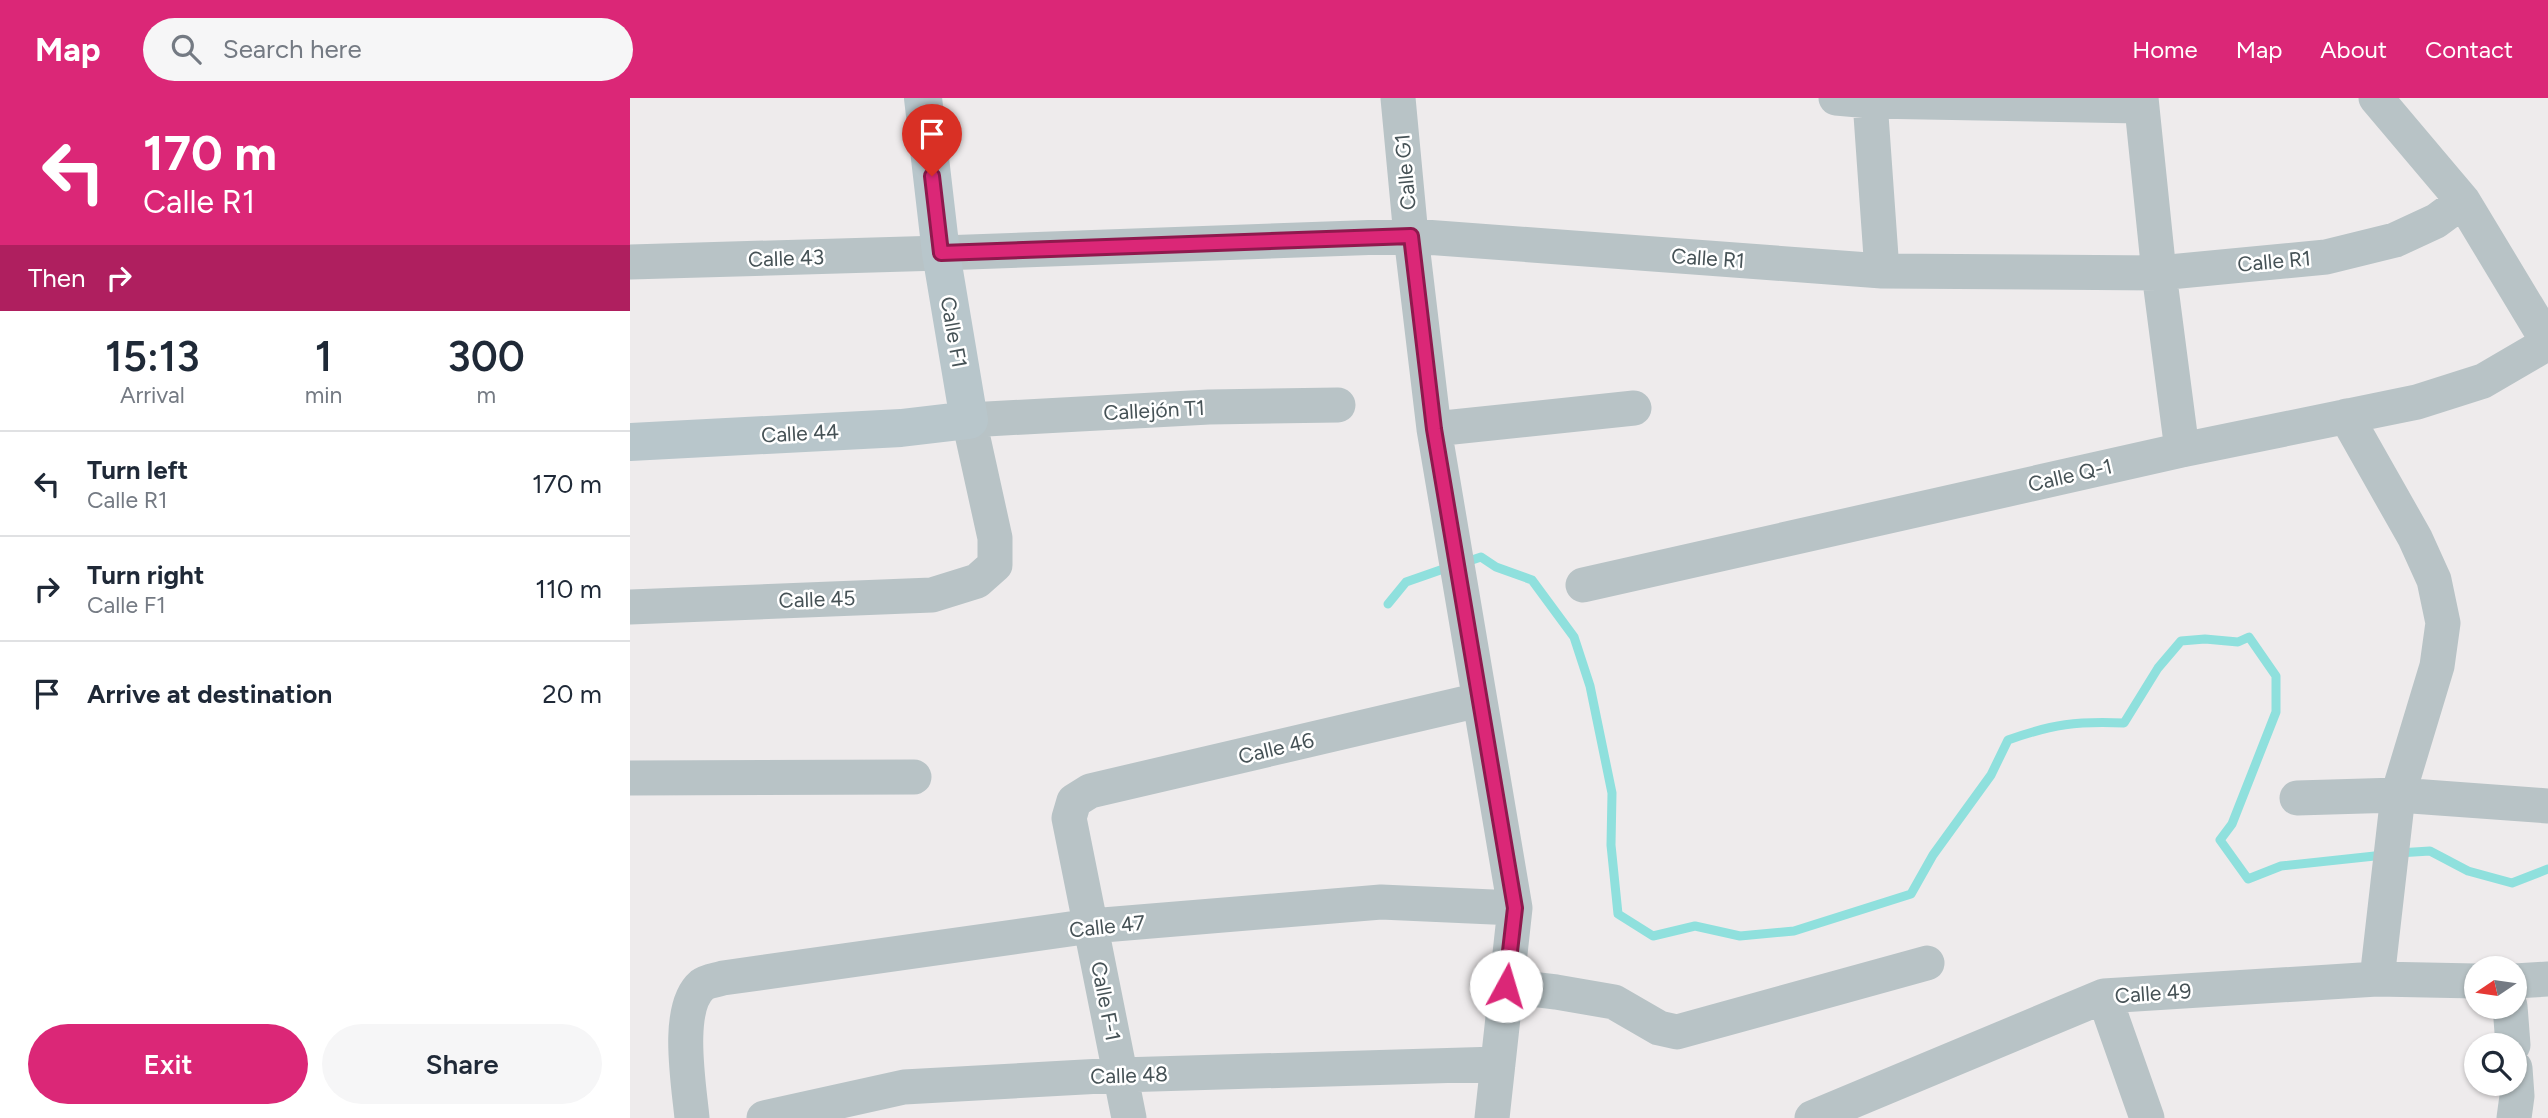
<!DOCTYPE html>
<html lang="en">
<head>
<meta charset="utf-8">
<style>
  body { margin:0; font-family:Figtree,sans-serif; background:#f6f6f7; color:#1f2937; height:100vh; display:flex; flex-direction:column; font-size:26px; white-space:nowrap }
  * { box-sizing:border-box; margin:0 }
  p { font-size:23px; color:#747a83 }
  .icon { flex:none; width:38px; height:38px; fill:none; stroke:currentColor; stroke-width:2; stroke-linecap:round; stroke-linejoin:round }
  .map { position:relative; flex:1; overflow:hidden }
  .panel { display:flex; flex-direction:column; background:#fff; width:630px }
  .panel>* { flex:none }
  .banner { background:#db2777; color:#fff; overflow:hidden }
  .needle { width:46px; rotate:257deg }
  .tools { position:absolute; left:1834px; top:858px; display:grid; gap:14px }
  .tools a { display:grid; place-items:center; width:63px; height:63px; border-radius:50%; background:#fff; box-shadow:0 2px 5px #0004; font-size:35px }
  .pin { position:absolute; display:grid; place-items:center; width:60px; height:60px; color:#fff; margin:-72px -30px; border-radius:50% 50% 50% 0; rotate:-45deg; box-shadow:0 0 7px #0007 }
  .pin .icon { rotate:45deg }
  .me { position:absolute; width:77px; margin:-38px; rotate:6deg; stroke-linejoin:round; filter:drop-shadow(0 0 5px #0008) }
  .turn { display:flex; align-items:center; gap:24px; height:147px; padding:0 28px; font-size:32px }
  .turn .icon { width:91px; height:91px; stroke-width:2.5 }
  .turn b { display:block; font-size:49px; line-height:60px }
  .then { display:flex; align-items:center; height:66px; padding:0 28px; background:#0003; gap:14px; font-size:26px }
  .eta { display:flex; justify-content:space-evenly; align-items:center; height:119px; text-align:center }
  .eta b { font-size:42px; font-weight:600; line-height:49px }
  .primary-button { display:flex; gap:14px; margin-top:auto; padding:14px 28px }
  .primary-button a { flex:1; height:80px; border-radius:42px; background:#db2777; color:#fff; font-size:28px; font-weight:600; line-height:80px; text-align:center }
  .primary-button a+a { background:#f6f6f7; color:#1f2937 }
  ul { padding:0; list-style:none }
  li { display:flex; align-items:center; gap:21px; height:105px; padding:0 28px; border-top:2px solid #e0e1e3 }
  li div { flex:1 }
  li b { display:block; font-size:26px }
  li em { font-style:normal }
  header { display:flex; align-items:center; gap:42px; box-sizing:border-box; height:98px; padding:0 35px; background:#db2777; color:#fff }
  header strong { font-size:33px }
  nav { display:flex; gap:38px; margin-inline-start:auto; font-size:24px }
  .search { width:490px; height:63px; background:#f6f6f7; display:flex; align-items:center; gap:18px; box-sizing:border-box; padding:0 24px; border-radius:38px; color:#747a83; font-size:26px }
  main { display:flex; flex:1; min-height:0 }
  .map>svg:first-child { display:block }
</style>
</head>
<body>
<header>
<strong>Map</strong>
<div class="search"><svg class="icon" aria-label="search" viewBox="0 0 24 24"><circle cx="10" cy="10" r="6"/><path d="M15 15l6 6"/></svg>Search here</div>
<nav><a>Home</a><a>Map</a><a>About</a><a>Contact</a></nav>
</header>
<main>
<section class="panel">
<div class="banner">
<div class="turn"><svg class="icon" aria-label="left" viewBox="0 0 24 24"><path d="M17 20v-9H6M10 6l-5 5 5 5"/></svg><div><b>170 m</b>Calle R1</div></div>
<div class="then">Then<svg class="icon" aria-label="right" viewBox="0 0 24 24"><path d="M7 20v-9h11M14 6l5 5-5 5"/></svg></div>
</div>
<div class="eta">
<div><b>15:13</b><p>Arrival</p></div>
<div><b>1</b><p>min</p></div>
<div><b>300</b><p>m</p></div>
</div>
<ul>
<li><svg class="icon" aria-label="left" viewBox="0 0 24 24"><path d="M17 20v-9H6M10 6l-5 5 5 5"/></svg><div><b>Turn left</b><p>Calle R1</p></div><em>170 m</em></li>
<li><svg class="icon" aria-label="right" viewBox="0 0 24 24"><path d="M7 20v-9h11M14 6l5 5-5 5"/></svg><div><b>Turn right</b><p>Calle F1</p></div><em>110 m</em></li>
<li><svg class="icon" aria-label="arrive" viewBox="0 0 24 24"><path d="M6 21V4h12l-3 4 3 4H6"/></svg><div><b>Arrive at destination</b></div><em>20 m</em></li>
</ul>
<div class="primary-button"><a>Exit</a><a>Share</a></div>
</section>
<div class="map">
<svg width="1918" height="1020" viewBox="0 0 1918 1020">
  <rect width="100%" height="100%" fill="#eeebec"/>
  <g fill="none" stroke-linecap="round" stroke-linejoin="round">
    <path stroke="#8fe0dd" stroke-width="9" d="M833,465l18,-6 15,10 36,13 42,57 16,49 22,107 -1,52 7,69 35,22 42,-10 45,10 54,-5 117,-37 22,-39 58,-80 17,-35c45,-16 69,-19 116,-17l34,-55 23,-27 24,-2 33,3 11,-5 27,39v36l-44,112 -12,16 28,39 33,-13 103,-11
      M758,506l18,-22 43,-15
      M1768,755l32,-2 38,20 44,12 36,-14"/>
    <path stroke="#b8c3c6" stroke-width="35" d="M768,0l13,138 23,193 81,479 -23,210
      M1206,0l34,3 270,5
      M1511,0l18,175 23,177
      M1746,0l87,103 85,141
      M1240,3l12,170
      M0,164l311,-9 470,-17 471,35 277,2 167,-16 69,-17 41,-19 27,-20
      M1716,318l69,122 19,42 9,43 -6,43 -39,129 -21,184
      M804,331l200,-21
      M953,487l599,-135 235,-48 66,-21 65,-38
      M0,509l302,-12 45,-14 18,-16v-27l-26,-118 240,-13 129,-2
      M0,680l284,-1
      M1667,700l101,-3 150,11
      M1885,883l33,-2
      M876,888l50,6 58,10 45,26 18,4 250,-69
      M1474,898l43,122
      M1880,908l3,39
      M62,1020c-3,-33 -17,-110 10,-133 5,-4 15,-5 21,-7l368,-52 290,-24 134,6
      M134,1020l140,-31 216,-12 378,-11
      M499,1020l-60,-300 5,-17 16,-10 389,-91
      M1182,1020l292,-122 273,-17 99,2
      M1884,1020l3,-22 -2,-28"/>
    <path stroke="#b8c6cb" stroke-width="38" d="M0,344l271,-14 68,-8 -28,-167 -18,-155"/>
  </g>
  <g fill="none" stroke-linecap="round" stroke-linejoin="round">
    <g stroke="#8e194d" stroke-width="18">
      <path id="route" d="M302,78l9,77 470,-17 23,193 81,479 -9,78"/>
    </g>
    <use href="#route" stroke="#db2777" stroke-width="12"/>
  </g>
  <g text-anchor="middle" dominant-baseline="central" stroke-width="5" stroke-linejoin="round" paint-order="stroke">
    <g font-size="21" fill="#465256" stroke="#fff">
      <text transform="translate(775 74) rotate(-95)">Calle G1</text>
      <text transform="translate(156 160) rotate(-2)">Calle 43</text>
      <text transform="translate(1078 160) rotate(4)">Calle R1</text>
      <text transform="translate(1644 163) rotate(-5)">Calle R1</text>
      <text transform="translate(324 234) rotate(80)">Calle F1</text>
      <text transform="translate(524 312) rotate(-3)">Callejón T1</text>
      <text transform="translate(170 335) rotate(-3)">Calle 44</text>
      <text transform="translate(1440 377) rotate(-13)">Calle Q-1</text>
      <text transform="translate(187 501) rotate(-2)">Calle 45</text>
      <text transform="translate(646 650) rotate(-13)">Calle 46</text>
      <text transform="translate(477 828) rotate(-6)">Calle 47</text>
      <text transform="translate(1523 895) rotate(-4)">Calle 49</text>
      <text transform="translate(476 903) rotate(79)">Calle F-1</text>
      <text transform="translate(499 977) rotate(-2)">Calle 48</text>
    </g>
  </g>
</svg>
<div class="tools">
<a><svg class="needle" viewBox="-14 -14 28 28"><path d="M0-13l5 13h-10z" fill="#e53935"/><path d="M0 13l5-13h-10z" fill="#747a83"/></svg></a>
<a><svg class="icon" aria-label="search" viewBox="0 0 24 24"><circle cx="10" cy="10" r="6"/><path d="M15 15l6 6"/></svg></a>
</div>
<div class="pin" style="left:302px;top:78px;background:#d93025"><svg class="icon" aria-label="arrive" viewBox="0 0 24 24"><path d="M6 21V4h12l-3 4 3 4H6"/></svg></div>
<svg class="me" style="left:876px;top:888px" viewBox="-20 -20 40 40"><circle r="19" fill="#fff"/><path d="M0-13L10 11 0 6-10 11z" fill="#db2777"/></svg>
</div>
</main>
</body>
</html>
